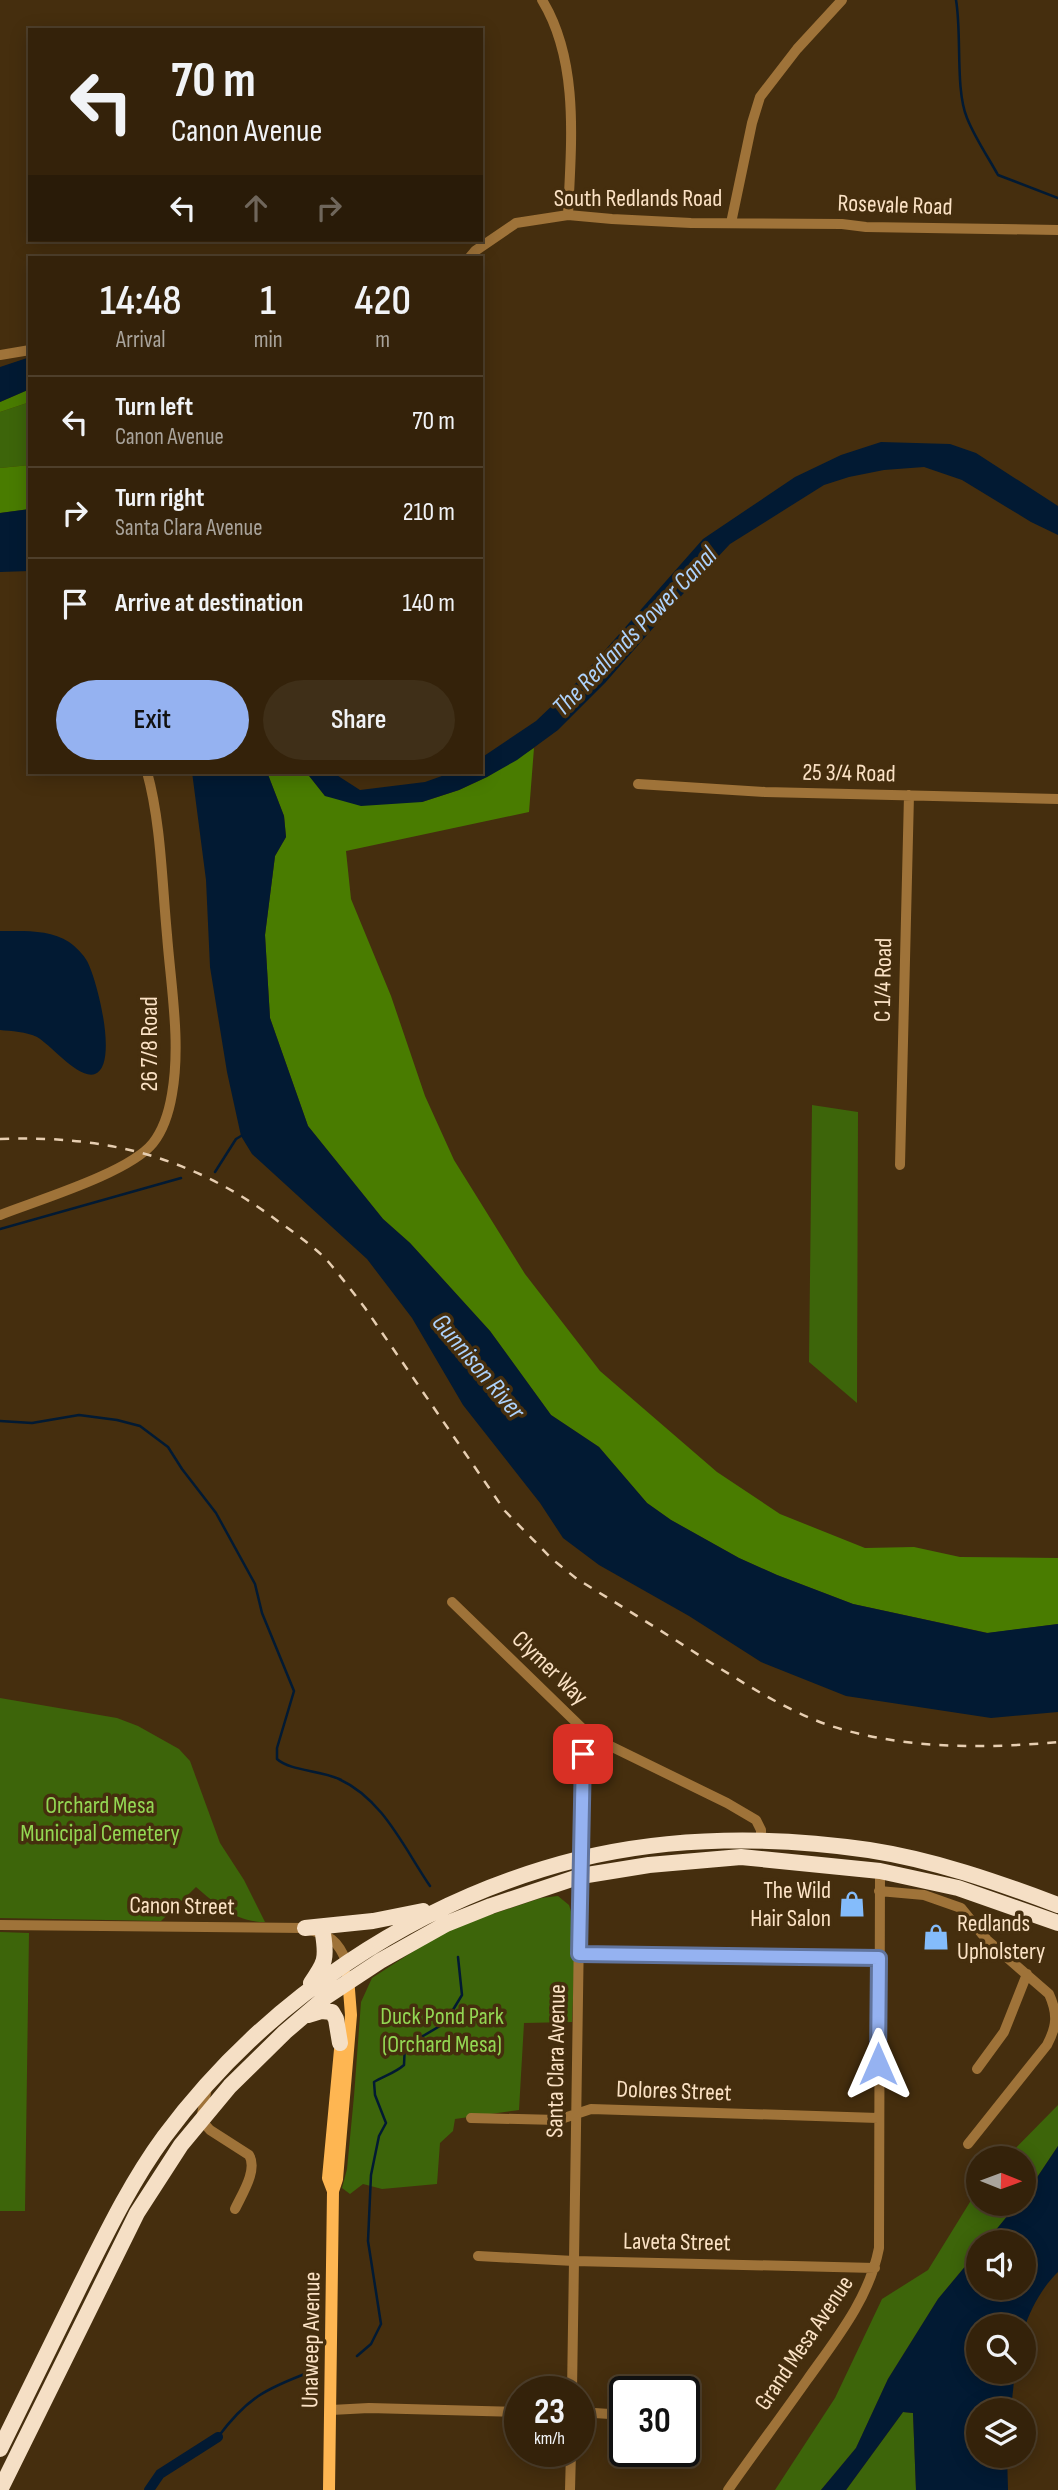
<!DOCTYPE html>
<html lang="en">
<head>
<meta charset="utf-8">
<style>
  body { margin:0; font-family:"Sofia Sans Condensed",sans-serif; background:#3f2f18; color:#f1f3f6; height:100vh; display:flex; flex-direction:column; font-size:26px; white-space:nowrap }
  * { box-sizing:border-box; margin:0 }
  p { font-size:23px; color:#a9a49c }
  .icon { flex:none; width:38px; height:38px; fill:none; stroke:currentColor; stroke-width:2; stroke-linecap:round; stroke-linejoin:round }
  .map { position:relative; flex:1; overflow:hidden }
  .side { position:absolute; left:28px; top:256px; width:455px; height:518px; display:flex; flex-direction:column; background:#34220a; border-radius:0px; box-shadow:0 4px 18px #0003,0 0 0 2px #4e3f2b }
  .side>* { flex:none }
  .hud { position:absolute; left:28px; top:28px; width:455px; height:214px; border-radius:0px; box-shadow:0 4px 18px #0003,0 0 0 2px #4e3f2b; background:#34220a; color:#f1f3f6; overflow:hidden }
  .needle { width:46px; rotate:91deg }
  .buttons { position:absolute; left:966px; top:2146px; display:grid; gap:14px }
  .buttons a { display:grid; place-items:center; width:70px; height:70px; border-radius:50%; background:#34220a; box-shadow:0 4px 18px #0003,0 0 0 2px #4e3f2b; font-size:35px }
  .speed { position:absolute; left:504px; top:2376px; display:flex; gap:14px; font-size:35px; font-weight:700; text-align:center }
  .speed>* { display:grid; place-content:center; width:91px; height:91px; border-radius:50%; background:#34220a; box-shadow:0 4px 18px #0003,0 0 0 2px #4e3f2b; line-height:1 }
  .speed small { font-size:18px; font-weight:400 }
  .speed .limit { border:4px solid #111; border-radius:10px; background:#fff; color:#111 }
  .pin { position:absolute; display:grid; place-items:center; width:60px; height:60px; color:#fff; margin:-30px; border-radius:14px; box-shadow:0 4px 10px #0006 }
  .me { position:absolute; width:77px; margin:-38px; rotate:0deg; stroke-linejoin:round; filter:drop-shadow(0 0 5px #0008) }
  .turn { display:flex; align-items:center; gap:24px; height:147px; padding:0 28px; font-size:32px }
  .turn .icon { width:91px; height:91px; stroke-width:2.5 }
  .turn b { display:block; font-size:49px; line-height:60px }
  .lanes { display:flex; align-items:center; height:66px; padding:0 28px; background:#0003; justify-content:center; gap:35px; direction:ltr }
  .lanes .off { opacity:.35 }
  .eta { display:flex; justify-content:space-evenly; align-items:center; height:119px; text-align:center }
  .eta b { font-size:42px; font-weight:600; line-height:49px }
  .action { display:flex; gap:14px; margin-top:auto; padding:14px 28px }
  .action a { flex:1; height:80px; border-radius:42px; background:#95b2f1; color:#111; font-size:28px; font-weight:600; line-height:80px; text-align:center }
  .action a+a { background:#3f2f18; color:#f1f3f6 }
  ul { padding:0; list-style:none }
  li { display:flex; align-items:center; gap:21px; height:91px; padding:0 28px; border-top:2px solid #4e3f2b }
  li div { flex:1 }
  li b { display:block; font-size:26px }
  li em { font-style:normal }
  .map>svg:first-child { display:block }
</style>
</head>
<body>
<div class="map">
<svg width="1058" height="2490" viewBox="0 0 1058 2490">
  <rect width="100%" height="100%" fill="#452e0e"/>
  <path fill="#3d650a" d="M30,402v63l-30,3v-56z
    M812,1105l46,7 -1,291 -48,-41z
    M0,1698l117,20 21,8 41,23 11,12 30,82 24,37 21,42c-29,0 -48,-17 -69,-35l-35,34 -161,-3z
    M558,1896l11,9 7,22 -4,95 -48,1 -5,87 -64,9 -2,12 -13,12 -3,41 -55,5 -19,-5 -13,10 -8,-6 5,-19 7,-73 7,-94 11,-24 62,-40 26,-13 81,-27z
    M0,1932l29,1 -4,278h-25z
    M1058,2105v41l-34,51v-39h-18z
    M978,2189v14h40l-32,39h-8v9l-40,48 -50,80 -32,69 -35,42h-46l60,-92 47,-99 46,-29z
    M903,2412l10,1 3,77h-70z"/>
  <path fill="#497c00" d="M30,389v13l-30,10v-10z
    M30,465v44l-30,4v-45z
    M534,748l-5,64 -183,39 5,48 40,97 34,100 29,64 71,114 75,97 117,101 63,42 85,34 49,-1 46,10 98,1v66l-70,9 -135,-29 -76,-29 -38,-17 -68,-38 -24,-17 -48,-56 -48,-32 -61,-84 -80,-88 -27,-24 -75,-93 -38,-108 -5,-83 10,-79 11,-19 -2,-21 -17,-44h39l19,24 97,6 37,-12 28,-13z"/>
  <path fill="#021a33" d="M30,357v32l-30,13v-35z
    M881,442l69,2 26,9 82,53v29l-27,-13 -69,-42 -38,-13 -40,3 -35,7 -25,8 -94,59 -47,50 -78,89 -47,47 -41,30 -30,17 -28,13 -37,12 -61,4 -36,-10 -19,-24h26l28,18 65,-8 28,-10h28v-14l55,-37 41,-39 126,-143 92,-62 46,-22z
    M30,509v62l-30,1v-59z
    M192,772h75l17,44 2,21 -11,19 -10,79 5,83 38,108 75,93 27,24 80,88 61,84 48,32 48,56 24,17 68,38 38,17 76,29 134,29 71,-9v88l-67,6 -145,-22 -85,-34 -72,-46 -90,-51 -36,-27 -23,-35 -77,-98 -51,-87 -45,-59 -115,-105 -11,-18 -14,-64 -17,-105 -4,-87z
    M0,931c22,0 50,-2 69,11 6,4 15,13 18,19 10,18 32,104 8,113 -16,6 -45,-30 -58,-37 -10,-5 -26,-6 -37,-7z
    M1058,2146v126c-15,14 -29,39 -34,58v-4h-46v45h37l-4,39h-33v45h29l1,35h-92l-3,-77 -10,-1 -57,78h-25l35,-42 32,-69 50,-80 40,-48v36h46v-45h-38l32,-39h6v-6z"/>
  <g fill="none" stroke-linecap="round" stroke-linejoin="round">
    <path stroke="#021a33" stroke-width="2.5" d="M956,0c6,34 -1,89 11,118 8,20 21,39 31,57l60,23
      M215,1172l21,-33 5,-3
      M0,1229l181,-51
      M0,1421l32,2 47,-8 38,5 23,6 28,21 14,22 34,44 39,71 7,29 32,78 -17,57v11c13,12 43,11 62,20 44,20 65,69 91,107
      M357,2356l14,-12 10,-20 -13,-83 3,-66 8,-39 7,-13 -11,-28 -1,-13c10,-6 21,-9 30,-17l1,-22 18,-7 22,-13 17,-28 -4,-38
      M218,2437c29,-39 47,-48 92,-65"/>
    <path stroke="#021a33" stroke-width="10" d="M149,2490l11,-16 58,-37"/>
    <path stroke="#9f7339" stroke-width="10" d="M542,0c38,62 29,145 26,215
      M731,223l21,-100 8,-26 37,-48 45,-49
      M470,257l5,-6 41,-28 52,-8 44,4 79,4 151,1 24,3 192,3
      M0,355l30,-5
      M638,784l127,8 293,7
      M900,1165l9,-370
      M0,1215c38,-15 129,-42 153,-72 11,-14 16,-31 19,-49 9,-51 -1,-107 -5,-159 -5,-52 -6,-113 -20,-163
      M452,1602l132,128 14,10 129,63 29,17 5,10v11
      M879,1891l45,4 37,13 26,32 62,54c9,20 8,32 -2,51l-79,99
      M0,1925l305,3c24,8 32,10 42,35
      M579,1953l300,5
      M977,2069l27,-37 23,-58
      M207,2087l-6,33 9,10 39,25c9,15 -7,39 -14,54
      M471,2118l87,2 33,-11 287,9
      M478,2256l96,5 301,7
      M572,2392l9,-592 3,-70
      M331,2410l38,-2 151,4
      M579,2412l46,3
      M570,2490l1,-38
      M728,2490c26,-37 53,-73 79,-110 29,-41 62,-81 72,-132l1,-377"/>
    <path stroke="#feb652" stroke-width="12" d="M333,2191l-5,-13 13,-139
      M329,2490l4,-299 4,-12 14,-164 -3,-38"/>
    <path stroke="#f5dfc5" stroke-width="16" d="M305,1928l68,-7 50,-10
      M311,1983c14,-20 16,-24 12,-49
      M308,2015l13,-4 11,1 4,7 4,24
      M0,2449c27,-55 54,-110 81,-165 25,-50 50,-102 83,-147 101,-136 251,-237 415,-278 94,-23 196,-23 290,-9 65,10 128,32 189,55
      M0,2490l137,-277 44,-68 49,-59 55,-54 42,-36 53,-35 66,-37 45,-18 90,-30 68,-11 92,-8 139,14 78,17 100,35"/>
    <path stroke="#e7ceb1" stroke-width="2.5" stroke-dasharray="9 9" stroke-linecap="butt" d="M0,1139c107,-4 193,18 279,83 16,11 32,23 46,36 14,16 27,33 40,50l140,203 47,48 25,20c44,27 88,54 131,82 39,24 79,50 123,65 72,23 152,23 227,16"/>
  </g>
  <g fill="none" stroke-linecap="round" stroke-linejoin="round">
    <g stroke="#61749d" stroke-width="18">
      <path id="route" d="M583,1754l-4,200 300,4 -1,106"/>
    </g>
    <use href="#route" stroke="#95b2f1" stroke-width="12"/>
  </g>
  <defs>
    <g id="shop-bare" transform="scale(2.1)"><path d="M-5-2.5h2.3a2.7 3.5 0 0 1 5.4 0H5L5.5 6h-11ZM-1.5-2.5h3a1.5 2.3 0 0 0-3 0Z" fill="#84bcfb" stroke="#452e0e" stroke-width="2.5" paint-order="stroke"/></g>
  </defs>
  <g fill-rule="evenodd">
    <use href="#shop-bare" x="852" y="1904"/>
    <use href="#shop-bare" x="936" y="1937"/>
  </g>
  <g text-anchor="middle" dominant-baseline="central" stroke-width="7" stroke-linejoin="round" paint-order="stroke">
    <g font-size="24" fill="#fbe2c5" stroke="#452e0e">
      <text x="638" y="198">South Redlands Road</text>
      <text transform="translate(895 205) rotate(2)">Rosevale Road</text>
      <text transform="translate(849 773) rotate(1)">25 3/4 Road</text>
      <text transform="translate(883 980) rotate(-89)">C 1/4 Road</text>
      <text transform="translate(149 1044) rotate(-90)">26 7/8 Road</text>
      <text transform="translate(550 1668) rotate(44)">Clymer Way</text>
      <text transform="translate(182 1906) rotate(1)">Canon Street</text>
      <text transform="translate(556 2061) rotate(-89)">Santa Clara Avenue</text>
      <text transform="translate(674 2091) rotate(2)">Dolores Street</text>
      <text transform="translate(677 2242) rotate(1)">Laveta Street</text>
      <text transform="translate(311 2340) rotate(-89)">Unaweep Avenue</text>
      <text transform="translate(804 2343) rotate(-56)">Grand Mesa Avenue</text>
    </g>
    <g font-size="24" fill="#93d753" stroke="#452e0e">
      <text x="100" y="1805">Orchard Mesa<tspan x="100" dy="28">Municipal Cemetery</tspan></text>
      <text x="442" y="2016">Duck Pond Park<tspan x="442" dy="28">(Orchard Mesa)</tspan></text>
    </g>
    <g font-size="24" fill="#fbe2c5" stroke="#452e0e" text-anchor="end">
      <text x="831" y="1890">The Wild<tspan x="831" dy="28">Hair Salon</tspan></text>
      <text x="957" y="1923" text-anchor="start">Redlands<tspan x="957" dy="28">Upholstery</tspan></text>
    </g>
    <g font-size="26" font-style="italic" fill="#add2fc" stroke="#452e0e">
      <text transform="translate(635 632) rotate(-46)">The Redlands Power Canal</text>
      <text transform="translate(478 1367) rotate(50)">Gunnison River</text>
    </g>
  </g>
</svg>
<div class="buttons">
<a><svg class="needle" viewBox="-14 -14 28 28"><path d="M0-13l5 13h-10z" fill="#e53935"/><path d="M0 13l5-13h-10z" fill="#a9a49c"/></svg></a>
<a><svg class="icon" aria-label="sound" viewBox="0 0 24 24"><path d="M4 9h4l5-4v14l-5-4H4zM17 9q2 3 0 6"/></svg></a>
<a><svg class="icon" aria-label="search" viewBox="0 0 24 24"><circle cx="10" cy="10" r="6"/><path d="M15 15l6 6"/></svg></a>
<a><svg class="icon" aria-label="layers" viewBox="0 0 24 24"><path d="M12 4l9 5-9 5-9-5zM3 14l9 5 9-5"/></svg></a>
</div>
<div class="speed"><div>23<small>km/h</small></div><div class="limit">30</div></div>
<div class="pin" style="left:583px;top:1754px;background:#d93025"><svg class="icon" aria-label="arrive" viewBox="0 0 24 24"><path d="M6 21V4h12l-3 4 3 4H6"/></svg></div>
<svg class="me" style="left:878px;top:2064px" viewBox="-20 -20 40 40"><path d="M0-17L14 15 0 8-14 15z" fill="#95b2f1" stroke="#fff" stroke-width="4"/></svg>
<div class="hud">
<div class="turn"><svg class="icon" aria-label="left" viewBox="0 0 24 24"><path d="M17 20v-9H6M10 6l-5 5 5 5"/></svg><div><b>70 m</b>Canon Avenue</div></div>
<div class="lanes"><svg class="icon" aria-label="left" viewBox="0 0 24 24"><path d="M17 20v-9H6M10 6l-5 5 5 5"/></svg><svg class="icon off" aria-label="ahead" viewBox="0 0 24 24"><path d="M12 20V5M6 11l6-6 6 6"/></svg><svg class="icon off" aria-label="right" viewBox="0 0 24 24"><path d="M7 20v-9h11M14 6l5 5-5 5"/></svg></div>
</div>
<section class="side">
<div class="eta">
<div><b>14:48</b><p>Arrival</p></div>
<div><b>1</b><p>min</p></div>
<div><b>420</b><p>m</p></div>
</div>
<ul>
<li><svg class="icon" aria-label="left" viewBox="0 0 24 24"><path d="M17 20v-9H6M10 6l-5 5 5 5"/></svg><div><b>Turn left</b><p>Canon Avenue</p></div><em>70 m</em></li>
<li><svg class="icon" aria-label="right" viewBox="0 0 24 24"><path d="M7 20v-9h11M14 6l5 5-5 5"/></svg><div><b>Turn right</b><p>Santa Clara Avenue</p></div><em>210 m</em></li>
<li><svg class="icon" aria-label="arrive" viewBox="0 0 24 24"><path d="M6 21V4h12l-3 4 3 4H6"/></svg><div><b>Arrive at destination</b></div><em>140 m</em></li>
</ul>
<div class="action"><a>Exit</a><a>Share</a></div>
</section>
</div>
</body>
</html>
